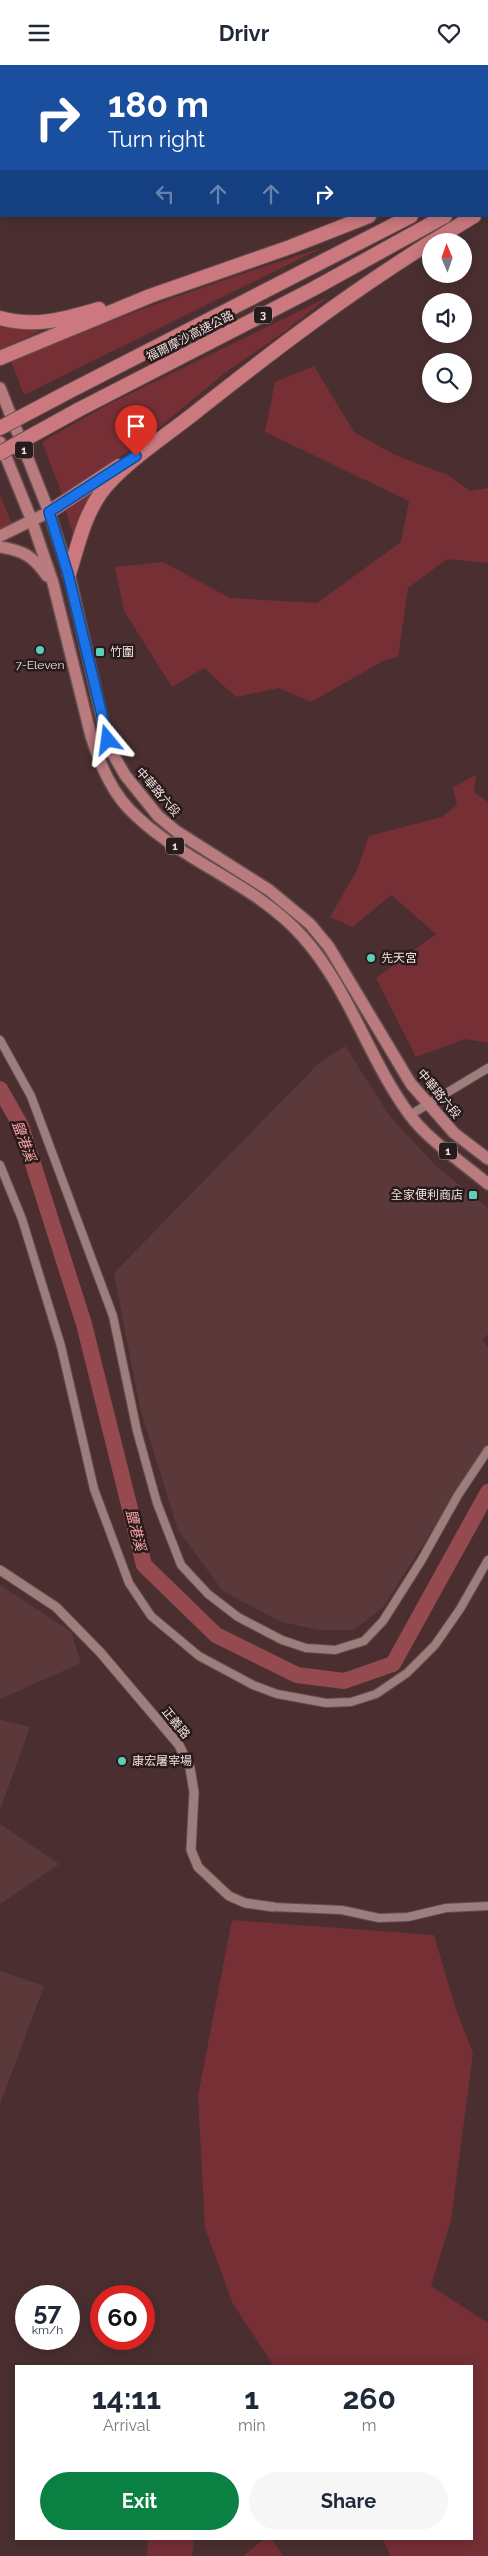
<!DOCTYPE html>
<html lang="en">
<head>
<meta charset="utf-8">
<style>
  body { margin:0; font-family:Raleway,"Noto Sans TC",sans-serif; background:#f6f6f7; color:#1f2937; height:100vh; display:flex; flex-direction:column; font-size:19px; white-space:nowrap }
  * { box-sizing:border-box; margin:0 }
  p { font-size:16px; color:#747a83 }
  .icon { flex:none; width:28px; height:28px; fill:none; stroke:currentColor; stroke-width:2; stroke-linecap:round; stroke-linejoin:round }
  .map { position:relative; flex:1; overflow:hidden }
  .sheet { position:absolute; left:15px; top:2300px; width:458px; height:175px; display:flex; flex-direction:column; background:#fff; border-radius:0px; box-shadow:0 2px 12px #0003 }
  .sheet>* { flex:none }
  .banner { position:absolute; left:0px; top:0px; width:489px; height:152px; box-shadow:0 2px 12px #0003; background:#1a4fa0; color:#fff; overflow:hidden }
  .needle { width:32px; rotate:358deg }
  .buttons { position:absolute; left:422px; top:168px; display:grid; gap:10px }
  .buttons a { display:grid; place-items:center; width:50px; height:50px; border-radius:50%; background:#fff; box-shadow:0 2px 12px #0003; font-size:25px }
  .speed { position:absolute; left:15px; top:2220px; display:flex; gap:10px; font-size:25px; font-weight:700; text-align:center }
  .speed>* { display:grid; place-content:center; width:65px; height:65px; border-radius:50%; background:#fff; box-shadow:0 2px 12px #0003; line-height:1 }
  .speed small { font-size:12px; font-weight:400 }
  .speed .limit { border:8px solid #d22; background:#fff; color:#111 }
  .pin { position:absolute; display:grid; place-items:center; width:42px; height:42px; color:#fff; margin:-51px -21px; border-radius:50% 50% 50% 0; rotate:-45deg; box-shadow:0 0 5px #0007 }
  .pin .icon { rotate:45deg }
  .me { position:absolute; width:55px; margin:-28px; rotate:344deg; stroke-linejoin:round; filter:drop-shadow(0 0 4px #0008) }
  .turn { display:flex; align-items:center; gap:18px; height:105px; padding:0 25px; font-size:22px }
  .turn .icon { width:65px; height:65px; stroke-width:2.5 }
  .turn b { display:block; font-size:35px; line-height:42px }
  .lanes { display:flex; align-items:center; height:48px; padding:0 25px; background:#0003; justify-content:center; gap:25px; direction:ltr }
  .lanes .off { opacity:.35 }
  .eta { display:flex; justify-content:space-evenly; align-items:center; height:85px; text-align:center }
  .eta b { font-size:30px; font-weight:700; line-height:35px }
  .action { display:flex; gap:10px; margin-top:auto; padding:10px 25px }
  .action a { flex:1; height:58px; border-radius:30px; background:#0b8043; color:#fff; font-size:20px; font-weight:700; line-height:58px; text-align:center }
  .action a+a { background:#f6f6f7; color:#1f2937 }
  header { display:flex; justify-content:space-between; align-items:center; height:65px; padding:0 25px; background:#fff; font-size:22px; font-weight:700 }
  .map>svg:first-child { display:block }
</style>
</head>
<body>
<header><svg class="icon" aria-label="menu" viewBox="0 0 24 24"><path d="M4 6h16M4 12h16M4 18h16"/></svg>Drivr<svg class="icon" aria-label="heart" viewBox="0 0 24 24"><path d="M12 20l-8-8c-3-5 5-10 8-4 3-6 11-1 8 4z"/></svg></header>
<div class="map">
<svg width="488" height="2491" viewBox="0 0 488 2491">
  <rect width="100%" height="100%" fill="#4b2f30"/>
  <path fill="#5b393a" d="M345,981l46,72 46,49 51,41v126l-6,6 6,7v96l-105,164 -29,23h-34l-39,-8 -58,-31 -45,-61 -38,-122 -26,-135 204,-209z
    M0,1520l71,47 10,31 -81,36z
    M0,1655l30,7 -30,83z
    M0,1759l59,40 -59,40z
    M0,1906l44,15 -44,118z"/>
  <path fill="#752f35" d="M322,183l-298,147 -13,-34c103,-43 206,-80 311,-113z
    M328,232l-44,35 -58,40 -88,73 -76,49 -20,-52 63,-36z
    M0,259l41,7 -41,19z
    M314,301l40,66 41,23 53,20 22,16 18,-3v75l-41,-4 -39,29 -10,69 -13,3 -74,42 -32,-14 -43,9 -32,-29 -32,19 -48,-76 -9,-44 48,-5 67,36 87,5 84,-61 8,-41 -144,-69 10,-50z
    M108,417l-34,56 -9,-30z
    M0,430l12,29 -12,5z
    M476,710l-2,17 14,10v241l-23,-4 -49,18 -40,-79 60,-44 -45,-39 -38,32 -23,-10 27,-47 12,-34 73,-19 15,-12 -4,-18z
    M232,1855l202,15 22,75 17,43 -22,167 -20,66 57,37v233h-97l-9,-17h89v-173h-197l-41,-62 -28,-76 -7,-132z
    M148,2474h46l-2,17h-45z
    M264,2474h8l11,17h-40z"/>
  <g fill="none" stroke-linecap="round" stroke-linejoin="round">
    <path stroke="#954a4f" stroke-width="16" d="M0,1024l21,37 63,198 60,241 72,70 81,40 47,6 49,-17 95,-172"/>
    <g stroke="#664e50" stroke-width="10">
      <path id="minor" d="M0,975l31,56 82,220 24,115 20,72 24,62 27,29 30,23 44,23 24,8 29,2 29,-9 19,-20 38,-60 37,-66 30,-45
        M410,1050l78,-47
        M0,1100l22,54 39,127 33,143 35,94 22,33 48,40 54,29 24,9 49,9 25,-1 25,-8 31,-21 28,-28 25,-36 28,-49
        M273,1842l69,3 37,8 29,-1 38,-9 42,-2"/>
    </g>
    <g stroke="#664e50" stroke-width="11">
      <path id="tertiary" d="M0,1505l56,37 44,45 79,93 11,23 4,24 -3,58 7,17 31,29 16,7 28,4"/>
    </g>
    <g stroke="#664e50" stroke-width="14">
      <path id="primary" d="M0,323l49,124 20,62 35,153 9,27 12,21 33,41 18,15 93,59 41,34 19,23 82,137 43,49 34,26
        M0,377l32,79 21,62 38,153c8,26 19,53 38,73 50,52 125,73 173,127 47,52 66,122 107,178 19,26 54,49 79,70
        M0,471l49,-24
        M0,482c24,4 33,9 47,29"/>
    </g>
    <g stroke="#664e50" stroke-width="16">
      <path id="motorway" d="M488,98v-1
        M488,109v-1
        M433,176l41,-25
        M0,253c35,10 65,1 99,-9
        M0,293l150,-62 140,-49 79,-31
        M68,327l343,-176
        M78,345l235,-121 132,-73
        M49,447l70,-46
        M69,509c9,-28 14,-55 31,-80 20,-28 64,-57 92,-79 77,-61 155,-121 239,-173"/>
    </g>
    <use href="#minor" stroke="#9e7d7d" stroke-width="8"/>
    <use href="#tertiary" stroke="#9e7d7d" stroke-width="9"/>
    <use href="#primary" stroke="#b97b7e" stroke-width="11"/>
    <use href="#motorway" stroke="#cb797e" stroke-width="14"/>
    <g stroke="#664e50" stroke-width="16" stroke-linecap="butt">
      <path id="motorway-bridge" d="M0,363l68,-36
        M0,388l78,-43"/>
    </g>
    <use href="#motorway-bridge" stroke="#cb797e" stroke-width="14"/>
  </g>
  <g fill="none" stroke-linecap="round" stroke-linejoin="round">
    <g stroke="#114b97" stroke-width="12">
      <path id="route" d="M108,675l-40,-166 -19,-62 87,-56"/>
    </g>
    <use href="#route" stroke="#1a73e8" stroke-width="9"/>
  </g>
  <g fill="#5cceba" stroke="#281b1b" stroke-width="2">
    <circle cx="40" cy="585" r="5"/>
    <rect x="95" y="582" width="10" height="10" rx="2.5"/>
    <circle cx="371" cy="893" r="5"/>
    <rect x="468" y="1125" width="10" height="10" rx="2.5"/>
    <circle cx="122" cy="1696" r="5"/>
  </g>
  <g text-anchor="middle" dominant-baseline="central" stroke-width="5" stroke-linejoin="round" paint-order="stroke">
    <g fill="#281b1b" stroke="#b5a4a4" stroke-width="1">
      <rect x="254" y="241.5" width="18" height="17" rx="4"/>
      <rect x="15" y="376.5" width="18" height="17" rx="4"/>
      <rect x="166" y="772.5" width="18" height="17" rx="4"/>
      <rect x="439" y="1077.5" width="18" height="17" rx="4"/>
    </g>
    <g font-size="11" font-weight="bold" fill="#f2dfdf">
      <text x="263" y="250">3</text>
      <text x="24" y="385">1</text>
      <text x="175" y="781">1</text>
      <text x="448" y="1086">1</text>
    </g>
    <g font-size="12" fill="#f2dfdf" stroke="#281b1b">
      <text transform="translate(190 271) rotate(-27)">福爾摩沙高速公路</text>
      <text transform="translate(158 727) rotate(49)">中華路六段</text>
      <text transform="translate(439 1029) rotate(50)">中華路六段</text>
      <text transform="translate(176 1658) rotate(51)">正義路</text>
    </g>
    <g font-size="12" fill="#f2dfdf" stroke="#281b1b" text-anchor="start">
      <text x="110" y="587">竹圍</text>
      <text x="40" y="600" text-anchor="middle">7-Eleven</text>
      <text x="381" y="893">先天宮</text>
      <text x="463" y="1130" text-anchor="end">全家便利商店</text>
      <text x="132" y="1696">康宏屠宰場</text>
    </g>
    <g font-size="14" font-style="italic" fill="#fea5a9" stroke="#281b1b">
      <text transform="translate(24 1076) rotate(70)">鹽港溪</text>
      <text transform="translate(136 1465) rotate(76)">鹽港溪</text>
    </g>
  </g>
</svg>
<div class="buttons">
<a><svg class="needle" viewBox="-14 -14 28 28"><path d="M0-13l5 13h-10z" fill="#e53935"/><path d="M0 13l5-13h-10z" fill="#747a83"/></svg></a>
<a><svg class="icon" aria-label="sound" viewBox="0 0 24 24"><path d="M4 9h4l5-4v14l-5-4H4zM17 9q2 3 0 6"/></svg></a>
<a><svg class="icon" aria-label="search" viewBox="0 0 24 24"><circle cx="10" cy="10" r="6"/><path d="M15 15l6 6"/></svg></a>
</div>
<div class="speed"><div>57<small>km/h</small></div><div class="limit">60</div></div>
<div class="pin" style="left:136px;top:391px;background:#d93025"><svg class="icon" aria-label="arrive" viewBox="0 0 24 24"><path d="M6 21V4h12l-3 4 3 4H6"/></svg></div>
<svg class="me" style="left:108px;top:675px" viewBox="-20 -20 40 40"><path d="M0-17L14 15 0 8-14 15z" fill="#1a73e8" stroke="#fff" stroke-width="4"/></svg>
<div class="banner">
<div class="turn"><svg class="icon" aria-label="right" viewBox="0 0 24 24"><path d="M7 20v-9h11M14 6l5 5-5 5"/></svg><div><b>180 m</b>Turn right</div></div>
<div class="lanes"><svg class="icon off" aria-label="left" viewBox="0 0 24 24"><path d="M17 20v-9H6M10 6l-5 5 5 5"/></svg><svg class="icon off" aria-label="ahead" viewBox="0 0 24 24"><path d="M12 20V5M6 11l6-6 6 6"/></svg><svg class="icon off" aria-label="ahead" viewBox="0 0 24 24"><path d="M12 20V5M6 11l6-6 6 6"/></svg><svg class="icon" aria-label="right" viewBox="0 0 24 24"><path d="M7 20v-9h11M14 6l5 5-5 5"/></svg></div>
</div>
<section class="sheet">
<div class="eta">
<div><b>14:11</b><p>Arrival</p></div>
<div><b>1</b><p>min</p></div>
<div><b>260</b><p>m</p></div>
</div>
<div class="action"><a>Exit</a><a>Share</a></div>
</section>
</div>
</body>
</html>
